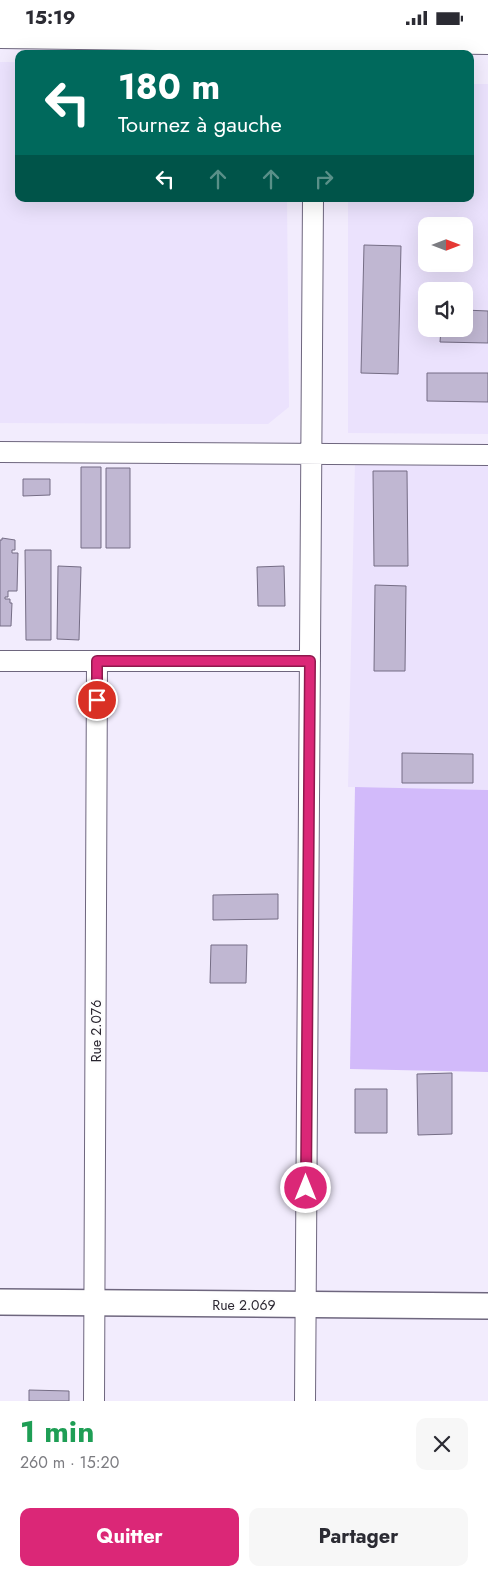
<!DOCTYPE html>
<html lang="fr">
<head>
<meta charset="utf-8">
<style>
  body { margin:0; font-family:Jost,sans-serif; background:#f7f7f7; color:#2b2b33; height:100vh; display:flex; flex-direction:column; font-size:19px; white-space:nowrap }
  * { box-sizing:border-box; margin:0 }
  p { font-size:16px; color:#7c7c81 }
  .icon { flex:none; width:28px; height:28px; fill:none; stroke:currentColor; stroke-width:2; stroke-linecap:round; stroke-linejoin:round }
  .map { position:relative; height:1366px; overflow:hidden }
  .panel { display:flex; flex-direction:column; background:#fff; flex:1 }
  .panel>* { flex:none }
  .top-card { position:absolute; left:15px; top:15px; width:459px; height:152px; border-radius:10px; box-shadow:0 5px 20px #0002; background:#00695c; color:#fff; overflow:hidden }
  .needle { width:32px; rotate:90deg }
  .controls { position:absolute; left:418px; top:182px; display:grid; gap:10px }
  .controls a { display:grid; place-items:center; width:55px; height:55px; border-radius:10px; background:#fff; box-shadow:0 5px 20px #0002; font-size:25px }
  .pin { position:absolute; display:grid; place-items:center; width:42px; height:42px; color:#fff; margin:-21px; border:2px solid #fff; border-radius:50%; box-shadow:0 1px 5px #0007 }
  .me { position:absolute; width:55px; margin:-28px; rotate:0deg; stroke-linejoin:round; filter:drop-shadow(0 0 4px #0008) }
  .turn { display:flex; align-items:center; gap:18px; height:105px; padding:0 20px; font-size:22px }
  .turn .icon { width:65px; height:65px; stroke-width:2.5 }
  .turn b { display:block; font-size:35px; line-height:42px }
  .lanes { display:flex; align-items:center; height:48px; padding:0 20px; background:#0003; justify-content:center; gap:25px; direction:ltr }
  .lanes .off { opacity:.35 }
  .round { display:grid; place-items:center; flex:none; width:52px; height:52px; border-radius:10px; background:#f7f7f7 }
  .overview { display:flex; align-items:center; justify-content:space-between; height:85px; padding:0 20px }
  h1 { font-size:30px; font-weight:700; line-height:38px; color:#1e9e55 }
  .action { display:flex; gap:10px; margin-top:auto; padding:10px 20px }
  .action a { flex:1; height:58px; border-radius:10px; background:#db2777; color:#fff; font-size:20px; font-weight:700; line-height:58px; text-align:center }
  .action a+a { background:#f7f7f7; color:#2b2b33 }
  .status { display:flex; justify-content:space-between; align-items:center; height:35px; padding:0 25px; background:#fff; direction:ltr }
  .status svg { height:14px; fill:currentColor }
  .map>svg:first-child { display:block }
</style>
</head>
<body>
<div class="status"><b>15:19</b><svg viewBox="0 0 49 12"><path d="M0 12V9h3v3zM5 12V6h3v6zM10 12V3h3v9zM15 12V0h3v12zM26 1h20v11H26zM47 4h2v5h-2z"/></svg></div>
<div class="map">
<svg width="488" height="1366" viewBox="0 0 488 1366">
  <rect width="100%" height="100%" fill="#f2ecfd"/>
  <path fill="#ebe2fd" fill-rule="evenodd" d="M0,27h19v137h268l2,208 -21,17 -268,-1z
    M470,49h18v350l-140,-1v-234h122zM426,191h38v38h-38zM426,256h38v38h-38z
    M355,426l133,3v326l-140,-3z"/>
  <path fill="#d2bafa" d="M355,752l133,3v282l-138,-3z"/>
  <path fill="#c0b7d2" stroke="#756d85" d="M364,210l37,1 -3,128 -37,-1z
    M464,275l24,1v32l-48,-1 1,-13h23z
    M427,338h61v29l-61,-1z
    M81,432h20v81h-20z
    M106,433h24v80h-24z
    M373,436h34l1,95h-34z
    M23,444h27v16l-27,1z
    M2,503l13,2v10h-3v3h6l-1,38h-9v6h-3v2h5v4h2l-1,23h-11v-86h2z
    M25,515h26v90h-25z
    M58,531l23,1 -2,73 -22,-1z
    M284,531l1,40h-27l-1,-39z
    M375,550l31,1 -1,85h-31z
    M402,718l71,1v29h-71z
    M278,859v25l-65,1v-25z
    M211,910h36l-1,38h-36z
    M452,1038v61l-34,1 -1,-61z
    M355,1054h32v44h-32z
    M29,1355l40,1v10h-40z"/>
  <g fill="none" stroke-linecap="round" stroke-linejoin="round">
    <g stroke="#6e667e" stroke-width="22">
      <path id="minor" d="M0,3l488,6
        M0,417l488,3
        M0,626h310
        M94,1366l3,-740
        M305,1366l8,-1202"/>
    </g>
    <g stroke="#6e667e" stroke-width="28">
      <path id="tertiary" d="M0,1267l488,4"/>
    </g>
    <use href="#minor" stroke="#fff" stroke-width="20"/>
    <use href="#tertiary" stroke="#fff" stroke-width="25"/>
  </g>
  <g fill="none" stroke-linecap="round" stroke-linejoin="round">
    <g stroke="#8e194d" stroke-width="12">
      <path id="route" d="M97,665v-39h213l-4,527"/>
    </g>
    <use href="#route" stroke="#db2777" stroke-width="9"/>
  </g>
  <g text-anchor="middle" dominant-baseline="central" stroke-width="4.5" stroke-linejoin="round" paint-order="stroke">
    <g font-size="14" fill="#29252f" stroke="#fdfdfd">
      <text transform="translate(96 996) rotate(-90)">Rue 2.076</text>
      <text x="244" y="1270">Rue 2.069</text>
    </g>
  </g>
</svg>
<div class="controls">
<a><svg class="needle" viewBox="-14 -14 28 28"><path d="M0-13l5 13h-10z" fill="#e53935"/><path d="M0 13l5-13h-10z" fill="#7c7c81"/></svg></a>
<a><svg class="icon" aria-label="sound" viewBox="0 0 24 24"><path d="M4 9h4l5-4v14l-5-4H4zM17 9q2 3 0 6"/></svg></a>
</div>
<div class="pin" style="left:97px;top:665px;background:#d93025"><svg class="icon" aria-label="arrive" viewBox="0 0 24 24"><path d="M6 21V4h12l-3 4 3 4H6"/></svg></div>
<svg class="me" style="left:306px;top:1153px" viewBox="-20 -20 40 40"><circle r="17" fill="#db2777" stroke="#fff" stroke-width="3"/><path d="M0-11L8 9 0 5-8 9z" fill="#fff"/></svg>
<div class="top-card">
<div class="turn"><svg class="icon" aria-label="left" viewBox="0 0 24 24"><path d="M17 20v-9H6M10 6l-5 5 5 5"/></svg><div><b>180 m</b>Tournez à gauche</div></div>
<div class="lanes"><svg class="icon" aria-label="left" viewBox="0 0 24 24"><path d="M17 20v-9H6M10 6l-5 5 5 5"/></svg><svg class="icon off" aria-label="ahead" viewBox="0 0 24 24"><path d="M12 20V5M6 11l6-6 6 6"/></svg><svg class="icon off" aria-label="ahead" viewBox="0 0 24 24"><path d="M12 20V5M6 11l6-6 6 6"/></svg><svg class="icon off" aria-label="right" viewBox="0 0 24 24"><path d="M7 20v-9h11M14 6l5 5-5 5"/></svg></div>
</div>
</div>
<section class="panel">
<div class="overview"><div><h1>1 min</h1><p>260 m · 15:20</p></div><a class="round"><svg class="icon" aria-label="close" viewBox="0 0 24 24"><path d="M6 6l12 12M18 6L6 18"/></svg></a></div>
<div class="action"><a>Quitter</a><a>Partager</a></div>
</section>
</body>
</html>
